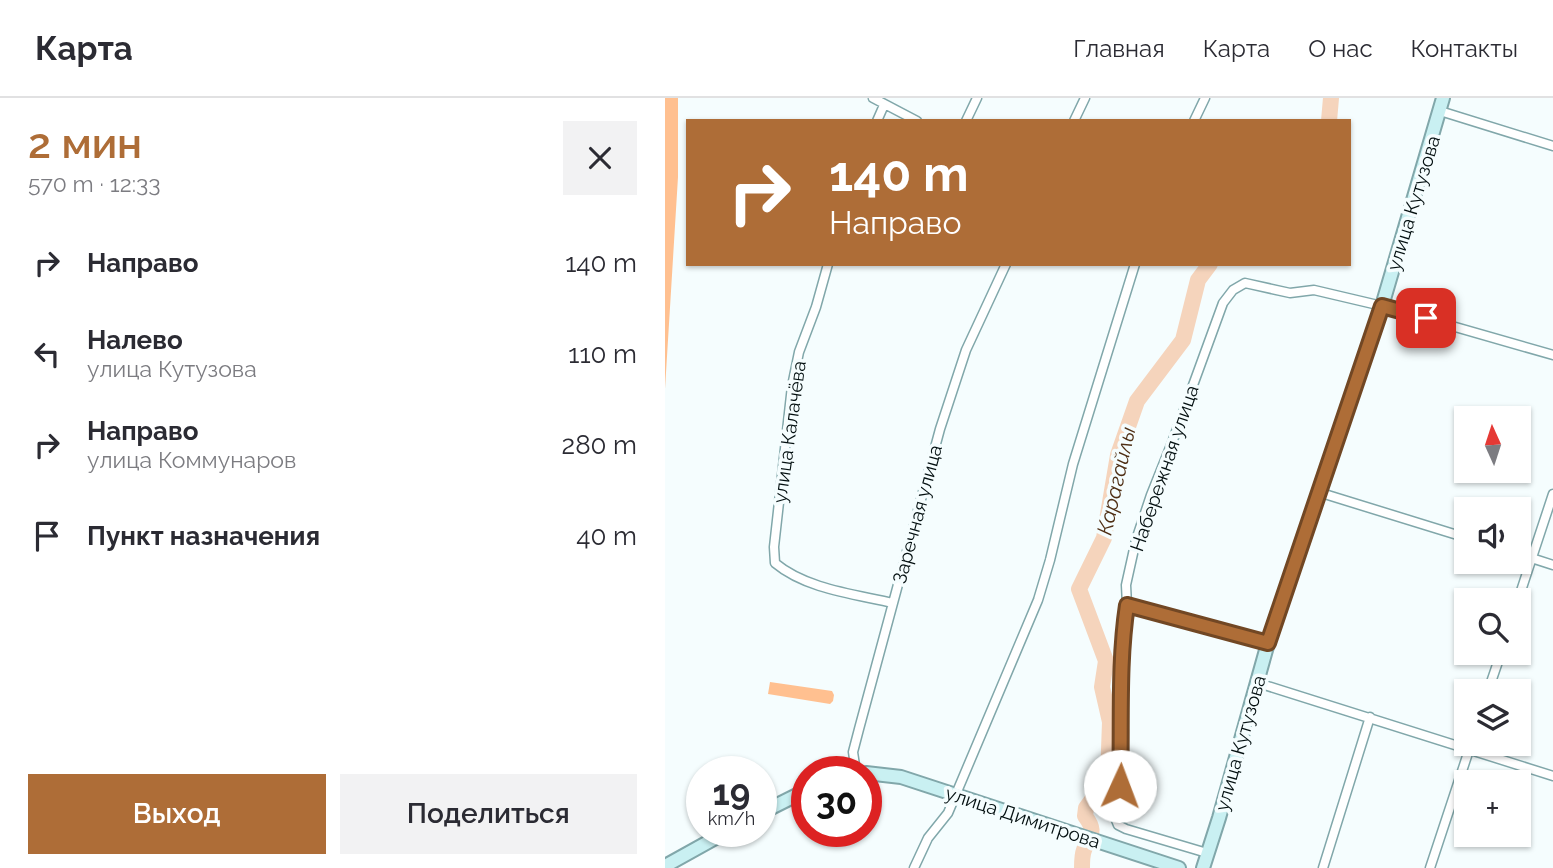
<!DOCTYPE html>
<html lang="ru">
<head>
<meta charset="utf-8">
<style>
  body { margin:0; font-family:Raleway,sans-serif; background:#f2f2f3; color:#2b2b33; height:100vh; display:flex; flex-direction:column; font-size:26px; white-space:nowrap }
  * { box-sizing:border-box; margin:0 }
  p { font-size:23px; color:#7c7c81 }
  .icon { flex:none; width:38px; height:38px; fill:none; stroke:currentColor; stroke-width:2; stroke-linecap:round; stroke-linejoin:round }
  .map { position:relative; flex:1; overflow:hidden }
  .panel { display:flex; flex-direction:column; background:#fff; width:665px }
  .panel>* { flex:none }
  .top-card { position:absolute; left:21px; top:21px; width:665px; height:147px; border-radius:0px; box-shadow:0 2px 5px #0004; background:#ae6d37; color:#fff; overflow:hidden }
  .needle { width:46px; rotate:357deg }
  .tools { position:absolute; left:789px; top:308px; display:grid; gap:14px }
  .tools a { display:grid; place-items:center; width:77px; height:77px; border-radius:0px; background:#fff; box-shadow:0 2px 5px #0004; font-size:35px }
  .speed { position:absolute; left:21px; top:658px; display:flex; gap:14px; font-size:35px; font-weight:700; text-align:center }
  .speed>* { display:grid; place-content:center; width:91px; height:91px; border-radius:50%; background:#fff; box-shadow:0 2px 5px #0004; line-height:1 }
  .speed small { font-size:18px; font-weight:400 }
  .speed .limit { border:10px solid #d22; background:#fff; color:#111 }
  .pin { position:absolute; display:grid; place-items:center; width:60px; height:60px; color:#fff; margin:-30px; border-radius:14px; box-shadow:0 4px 10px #0006 }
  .me { position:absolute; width:77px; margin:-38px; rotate:2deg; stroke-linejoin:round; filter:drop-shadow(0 0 5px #0008) }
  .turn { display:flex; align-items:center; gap:24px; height:147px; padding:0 28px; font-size:32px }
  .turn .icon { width:91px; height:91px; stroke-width:2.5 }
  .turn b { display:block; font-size:49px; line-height:60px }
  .round { display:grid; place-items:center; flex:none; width:74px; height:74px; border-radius:0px; background:#f2f2f3 }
  .headline { display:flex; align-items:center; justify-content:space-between; height:119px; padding:0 28px }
  h1 { font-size:42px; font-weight:600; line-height:52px; color:#ae6d37 }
  .primary-button { display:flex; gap:14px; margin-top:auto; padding:14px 28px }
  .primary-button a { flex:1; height:80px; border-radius:0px; background:#ae6d37; color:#fff; font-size:28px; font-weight:600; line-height:80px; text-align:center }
  .primary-button a+a { background:#f2f2f3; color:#2b2b33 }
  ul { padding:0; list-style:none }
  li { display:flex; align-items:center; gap:21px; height:91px; padding:0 28px }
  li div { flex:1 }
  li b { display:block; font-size:26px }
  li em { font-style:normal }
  header { display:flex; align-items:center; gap:42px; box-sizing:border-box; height:98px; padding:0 35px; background:#fff; border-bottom:2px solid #e1e1e2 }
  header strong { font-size:33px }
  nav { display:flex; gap:38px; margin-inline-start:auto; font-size:24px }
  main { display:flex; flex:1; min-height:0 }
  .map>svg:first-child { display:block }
</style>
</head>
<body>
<header>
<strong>Карта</strong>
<nav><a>Главная</a><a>Карта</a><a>О нас</a><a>Контакты</a></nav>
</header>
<main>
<section class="panel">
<div class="headline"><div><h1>2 мин</h1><p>570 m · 12:33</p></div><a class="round"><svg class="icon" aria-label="close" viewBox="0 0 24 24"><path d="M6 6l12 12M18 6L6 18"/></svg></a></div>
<ul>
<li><svg class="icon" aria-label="right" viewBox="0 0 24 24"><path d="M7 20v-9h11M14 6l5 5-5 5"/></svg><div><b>Направо</b></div><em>140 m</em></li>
<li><svg class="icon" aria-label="left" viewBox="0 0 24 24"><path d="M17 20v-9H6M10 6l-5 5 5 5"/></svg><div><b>Налево</b><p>улица Кутузова</p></div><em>110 m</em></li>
<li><svg class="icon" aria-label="right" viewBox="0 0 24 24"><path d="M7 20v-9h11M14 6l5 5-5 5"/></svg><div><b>Направо</b><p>улица Коммунаров</p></div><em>280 m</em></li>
<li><svg class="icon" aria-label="arrive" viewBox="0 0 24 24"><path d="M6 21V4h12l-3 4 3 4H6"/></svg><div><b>Пункт назначения</b></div><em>40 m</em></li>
</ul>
<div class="primary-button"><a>Выход</a><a>Поделиться</a></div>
</section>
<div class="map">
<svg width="888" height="770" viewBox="0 0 888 770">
  <rect width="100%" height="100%" fill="#f5fdfe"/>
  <path fill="#ffc090" d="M0,0h13v79l-13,212z
    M105,584l62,9 2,4 -1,6 -3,3 -62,-10z"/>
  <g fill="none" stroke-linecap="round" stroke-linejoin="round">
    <path stroke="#f5d4bc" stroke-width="16" d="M664,23l2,-23
      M417,770c0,-6 0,-13 2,-18 6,-16 13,-18 1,-34l1,-8 22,-30 2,-56 -8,-35 4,-26 -27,-72 25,-51 14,-83 19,-54 46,-61 15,-60 12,-16"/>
    <g stroke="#81a7aa" stroke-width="11">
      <path id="minor" d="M208,0l44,23
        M775,13l113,35
        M212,23l7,-16
        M301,23l11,-23
        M409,23l11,-23
        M529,23l11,-23
        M163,166l-12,43 -17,45 -7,34 -18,161 1,16c31,26 79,31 118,40
        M653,394l149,46
        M854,456l34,11
        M853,502l35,-106
        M462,507l141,38
        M593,585l295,93
        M823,593l13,-38
        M191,674l-3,-20 6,-23 81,-300 26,-79 40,-86
        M542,755l-81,-24 -8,-4 -2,-5 4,-34 3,-79 -2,-60 6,-42 -1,-20 10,-45 15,-45 22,-55 50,-137 10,-13 12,-7 45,10 24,-3 68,16 171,49
        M249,770l14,-30 20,-25 90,-213 12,-40 23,-96 62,-200
        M658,770l47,-151
        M765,770l41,-124"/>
    </g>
    <g stroke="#81a7aa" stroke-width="16">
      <path id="secondary" d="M201,675l35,4 278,91
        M96,715l46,-23
        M0,768l63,-35
        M538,770l16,-50 49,-175 114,-337 61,-208"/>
    </g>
    <use href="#minor" stroke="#fff" stroke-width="8"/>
    <use href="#secondary" stroke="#c9f0f2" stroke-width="12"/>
  </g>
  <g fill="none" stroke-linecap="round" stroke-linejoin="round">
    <g stroke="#714724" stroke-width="18">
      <path id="route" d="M455,688c2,-60 -2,-121 7,-181l141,38 114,-337 44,12"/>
    </g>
    <use href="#route" stroke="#ae6d37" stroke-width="12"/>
  </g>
  <g text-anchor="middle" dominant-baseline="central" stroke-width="7" stroke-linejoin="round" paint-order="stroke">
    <g font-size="19" fill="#030f10" stroke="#f5fdfe">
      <text transform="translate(748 105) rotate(-73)">улица Кутузова</text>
      <text transform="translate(124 334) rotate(-82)">улица Калачёва</text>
      <text transform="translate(499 370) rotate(-71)">Набережная улица</text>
      <text transform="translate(252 416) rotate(-75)">Заречная улица</text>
      <text transform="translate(575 645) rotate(-74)">улица Кутузова</text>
      <text transform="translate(358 719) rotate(18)">улица Димитрова</text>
    </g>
    <g font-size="21" font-style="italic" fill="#4f2f15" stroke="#f5fdfe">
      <text transform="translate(451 383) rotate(-77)">Карагайлы</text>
    </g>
  </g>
</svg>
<div class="tools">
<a><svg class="needle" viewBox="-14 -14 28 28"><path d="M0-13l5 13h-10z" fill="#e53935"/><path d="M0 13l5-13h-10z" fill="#7c7c81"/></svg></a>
<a><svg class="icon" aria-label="sound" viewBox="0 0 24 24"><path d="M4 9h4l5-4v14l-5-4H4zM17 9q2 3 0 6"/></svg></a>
<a><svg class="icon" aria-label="search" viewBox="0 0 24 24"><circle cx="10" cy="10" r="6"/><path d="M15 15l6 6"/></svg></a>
<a><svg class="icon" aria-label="layers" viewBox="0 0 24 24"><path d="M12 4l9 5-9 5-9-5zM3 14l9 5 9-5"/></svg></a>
<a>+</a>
</div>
<div class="speed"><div>19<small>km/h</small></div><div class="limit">30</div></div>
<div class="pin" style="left:761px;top:220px;background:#d93025"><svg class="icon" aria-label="arrive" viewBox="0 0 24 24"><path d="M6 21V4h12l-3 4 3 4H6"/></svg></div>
<svg class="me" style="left:455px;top:688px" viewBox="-20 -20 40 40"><circle r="19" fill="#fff"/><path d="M0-13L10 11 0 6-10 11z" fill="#ae6d37"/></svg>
<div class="top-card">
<div class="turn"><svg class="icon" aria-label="right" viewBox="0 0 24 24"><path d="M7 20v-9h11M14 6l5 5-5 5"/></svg><div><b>140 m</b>Направо</div></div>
</div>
</div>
</main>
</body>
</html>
